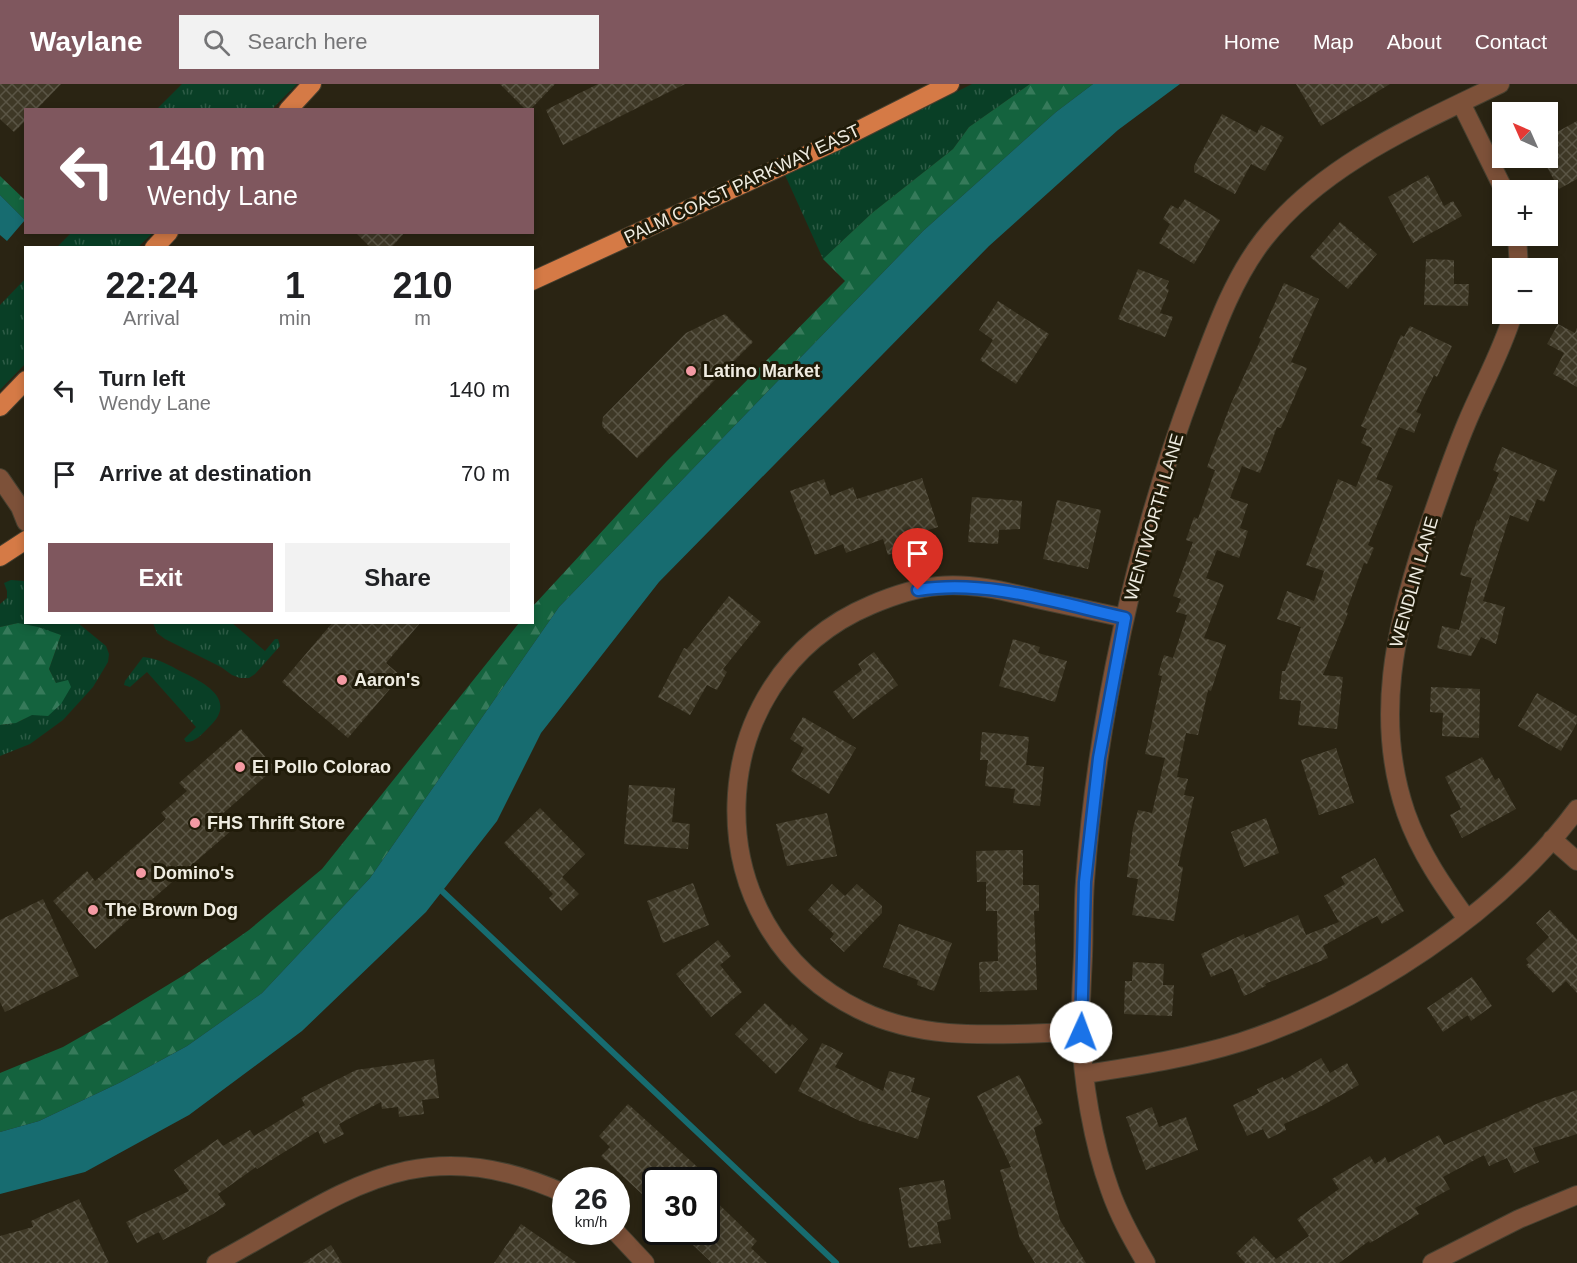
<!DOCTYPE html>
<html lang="en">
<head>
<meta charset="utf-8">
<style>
  body { margin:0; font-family:Arial,sans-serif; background:#f2f2f2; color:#202124; height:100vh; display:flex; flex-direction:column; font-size:22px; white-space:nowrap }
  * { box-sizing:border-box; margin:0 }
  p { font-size:20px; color:#757577 }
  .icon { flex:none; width:33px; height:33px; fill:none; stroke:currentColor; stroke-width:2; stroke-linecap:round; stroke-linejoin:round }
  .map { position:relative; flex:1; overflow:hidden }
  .drawer { position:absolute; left:24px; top:162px; width:510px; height:378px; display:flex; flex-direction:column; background:#fff; border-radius:0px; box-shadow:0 3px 9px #0003 }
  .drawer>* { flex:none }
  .guide { position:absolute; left:24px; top:24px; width:510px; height:126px; border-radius:0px; box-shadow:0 3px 9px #0003; background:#7f575e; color:#fff; overflow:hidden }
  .needle { width:39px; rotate:315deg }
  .fabs { position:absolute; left:1492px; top:18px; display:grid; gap:12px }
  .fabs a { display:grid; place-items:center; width:66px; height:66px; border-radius:0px; background:#fff; box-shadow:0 3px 9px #0003; font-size:30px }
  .speed { position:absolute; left:552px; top:1083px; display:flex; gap:12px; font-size:30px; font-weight:700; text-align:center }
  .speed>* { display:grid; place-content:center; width:78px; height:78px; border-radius:50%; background:#fff; box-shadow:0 3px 9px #0003; line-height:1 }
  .speed small { font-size:15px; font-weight:400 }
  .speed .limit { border:3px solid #111; border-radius:9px; background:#fff; color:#111 }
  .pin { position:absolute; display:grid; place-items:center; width:51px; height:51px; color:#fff; margin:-62px -26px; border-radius:50% 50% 50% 0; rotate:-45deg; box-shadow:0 0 6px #0007 }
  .pin .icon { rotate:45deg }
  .me { position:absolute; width:66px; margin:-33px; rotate:2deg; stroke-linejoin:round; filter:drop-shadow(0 0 4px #0008) }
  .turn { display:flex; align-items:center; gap:21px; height:126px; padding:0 24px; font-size:27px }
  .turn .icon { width:78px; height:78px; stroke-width:2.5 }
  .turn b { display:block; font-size:42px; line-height:51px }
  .eta { display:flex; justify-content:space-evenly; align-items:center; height:102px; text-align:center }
  .eta b { font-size:36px; font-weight:700; line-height:42px }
  .button { display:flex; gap:12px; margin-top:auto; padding:12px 24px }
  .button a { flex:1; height:69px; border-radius:0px; background:#7f575e; color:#fff; font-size:24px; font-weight:700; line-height:69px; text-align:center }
  .button a+a { background:#f2f2f2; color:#202124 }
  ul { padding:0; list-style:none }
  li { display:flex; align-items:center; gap:18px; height:84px; padding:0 24px }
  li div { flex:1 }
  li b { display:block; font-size:22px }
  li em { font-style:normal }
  header { display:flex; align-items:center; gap:36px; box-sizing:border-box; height:84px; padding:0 30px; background:#7f575e; color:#fff }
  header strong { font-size:28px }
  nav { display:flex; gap:33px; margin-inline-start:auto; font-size:21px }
  .search { width:420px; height:54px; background:#f2f2f2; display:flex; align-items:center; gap:15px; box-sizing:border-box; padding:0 21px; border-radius:0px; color:#757577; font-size:22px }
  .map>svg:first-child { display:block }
</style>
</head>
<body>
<header>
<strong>Waylane</strong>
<div class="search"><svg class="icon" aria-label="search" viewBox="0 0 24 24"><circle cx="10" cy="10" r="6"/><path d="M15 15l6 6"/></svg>Search here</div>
<nav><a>Home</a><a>Map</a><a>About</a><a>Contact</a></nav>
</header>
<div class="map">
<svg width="1577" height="1179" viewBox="0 0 1577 1179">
  <defs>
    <pattern id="grass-tufts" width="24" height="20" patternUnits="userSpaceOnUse" patternTransform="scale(1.5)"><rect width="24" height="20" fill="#093f26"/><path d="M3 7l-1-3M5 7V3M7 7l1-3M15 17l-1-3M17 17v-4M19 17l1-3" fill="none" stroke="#2d5b45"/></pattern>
    <pattern id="forest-firs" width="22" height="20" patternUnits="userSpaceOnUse" patternTransform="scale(1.5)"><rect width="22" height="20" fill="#14633e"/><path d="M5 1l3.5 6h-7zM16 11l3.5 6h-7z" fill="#367a5a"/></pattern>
    <pattern id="building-cross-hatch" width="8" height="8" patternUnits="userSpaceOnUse" patternTransform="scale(1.5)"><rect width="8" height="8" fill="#3e3826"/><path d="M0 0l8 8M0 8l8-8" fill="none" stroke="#5a5545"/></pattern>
  </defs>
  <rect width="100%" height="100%" fill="#2a2413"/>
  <path fill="url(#grass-tufts)" d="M182,0h115l-25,25h-115z
    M972,0h58l-61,43 -16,22 -81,64 -49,46 -38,-84 86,-40z
    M72,148h81v1l-15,14h-81z
    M25,195v85l-25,26v-85z
    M11,496l14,1 1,41 52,1 28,23 3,8 -1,8 -15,25 -30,33 -33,24 -30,12v-31c31,-1 39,-19 56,-42l-7,-14 12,-34 -43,-12 -18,4v-23l7,-6v-7l-3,-8z
    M153,539h79l33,28 10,-12h3l2,7 -25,28 -6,4h-9l-8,-3 -11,-8 -56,-28 -8,-6z
    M143,573c14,1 26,8 39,15 23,11 56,28 27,55 -7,7 -13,15 -23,15l-2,-3 12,-12 -49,-55 -17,15 -6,-2 1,-4z"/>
  <path fill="url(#forest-firs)" d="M1030,0h63l-37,28 -133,119 -364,376 -189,271 -108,115 -75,53 -66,36 -82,39 -39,11v-59l63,-26 49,-28 77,-47 60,-42 73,-61 197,-246 13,-1 1,-16 134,-145 178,-180 -22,-22 49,-46 81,-64 16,-22z
    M0,92l25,24v20l-25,-25z
    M18,539l20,4 23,8 -12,34 7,14 12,-3 3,7 -10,17 -13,12 -16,-1 -16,8 -16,2v-98z"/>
  <path fill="#176c70" d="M1093,0h87l-62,46 -129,116 -330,336 -118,151 -44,88 -71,91 -124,119 -113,84 -104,57 -85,22v-62l39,-11 82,-39 66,-36 75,-53 108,-115 189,-271 364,-376 133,-119z
    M0,111l25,25 -18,21 -7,-6z"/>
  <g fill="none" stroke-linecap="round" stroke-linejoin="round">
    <path stroke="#176c70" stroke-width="6" d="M442,807l394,372"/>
  </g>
  <path fill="url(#building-cross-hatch)" d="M0,0h61l-25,26h-10v10l-12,12 -14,-13z
    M500,0h55l-25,26h-4z
    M598,0h87l-122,61 -17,-35z
    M1296,0h94l-69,42z
    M1222,30l35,19 4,-8 23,12 -19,34 -14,-7 -16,30 -41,-22v-6z
    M1577,37v58l-18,10 -17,-31h6v-21z
    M1428,91l16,31 9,-5 9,15 -49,27 -25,-46z
    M1185,115l35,21 -26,44 -35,-21 11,-19 -7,-5 8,-14 7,4z
    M1340,138l37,32 -29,35 -38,-32z
    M355,148h50l-14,16h-20z
    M1426,175l28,1v24h15l-1,22 -44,-1z
    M1138,185l31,12 -3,7 3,2 -9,23 13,4 -8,20 -47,-18z
    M1284,199l35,16 -28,63 16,6 -26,60 -4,-1 -17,46 -18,-7 -12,32 18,6 -8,24 8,3 -9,27 -22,-8 -11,28 18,7 -20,53 22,7 -15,46 -3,-1 -10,45 -12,-2 -9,44 11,2 -4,16 10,2 -16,69 5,1 -9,54 -42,-6 6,-36 -11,-2 6,-49 5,-18 14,3 13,-55 -20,-4 17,-78 -4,-1 6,-20 9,3 14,-43 -11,-3 5,-13 -8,-3 20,-54 -7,-2 8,-23 4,2 17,-49 -8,-3 23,-61 31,-67 -2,-1z
    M998,217l51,33 -33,50 -36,-24 13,-20 -14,-10z
    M725,230l28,28 -116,116 -26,-25 -2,1 -7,-8 1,-9 83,-84z
    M1558,240l17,9 2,-5v59l-24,-13 11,-21 -17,-9z
    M1410,242l42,20 -15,31 -3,-2 -18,37 5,2 -7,19 -15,-6 -23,52 17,7 -25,59 6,3 -7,16 -3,-1 -18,49 2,1 -25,62 20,2 -6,52 -39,-4 3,-24 -22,-2 3,-28h3l16,-44 -24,-8 10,-28 27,10 10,-30 -18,-6 32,-86 18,8 16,-39 -11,-5 6,-14 -6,-3 40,-91 3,2z
    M1502,363l55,23 -13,32 -7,-3 -9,23 -18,-7 -27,86 22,6 -9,37 -15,-7 -10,19 -34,-8 5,-22 17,4 13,-52 -12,-3 17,-55 2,1 20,-48 -6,-3z
    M922,394l16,49 -32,10 3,11 -21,7 -5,-16 -37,14 -3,-9 -28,11 -25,-64 34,-12 6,17 23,-9 4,12z
    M972,413l50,4 -2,28 -21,1 -1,14 -30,-2z
    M1057,416l44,10 -13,59 -45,-10z
    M729,512l32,26 -38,47 4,3 -10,18 -10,-5 -17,30 -32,-18 26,-49 3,1z
    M333,538h88l-35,41 15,13 -53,62 -66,-56z
    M1013,555l27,8 -2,6 29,8 -12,41 -56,-16z
    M874,568l24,33 -45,34 -20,-27 29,-22 -4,-6z
    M1431,603l49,2 -1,49 -37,-2 1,-23 -13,-1z
    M1537,609l40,23v7l-16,28 -43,-25z
    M803,633l53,31 -27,46 -38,-23 13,-23 -14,-9z
    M241,645l34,39 -55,48 12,14 -137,119 -42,-48 34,-30 8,10 71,-62 -5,-6 26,-22 -8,-8z
    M982,648l47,5 -3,28 18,2 -4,39 -27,-3 2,-14 -30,-3 3,-26h-8z
    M1336,664l18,55 -35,12 -18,-55z
    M1482,673l13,23 4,-2 17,31 -54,29 -12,-23 11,-6 -16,-32z
    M629,701l46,3 -3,34 18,2 -2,25 -64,-5z
    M540,724l45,46 -23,23 17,17 -18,17 -12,-13 4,-4 -49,-51z
    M827,729l10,43 -50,10 -11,-42z
    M1266,734l13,35 -35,14 -13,-35z
    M1023,766v35h16v26h-5l3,79 -57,2 -1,-30 19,-1 -1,-50h-11v-29h-9l-1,-31z
    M1375,774l29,53 -22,13 -5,-8 -54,30 5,12 -63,26 1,2 -22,10 -12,-28 -21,9 -10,-23 43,-20 1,4 53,-23 8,20 33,-13 -15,-26 21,-12 -4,-7z
    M693,799l16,42 -46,18 -16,-42z
    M832,800l13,12 12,-12 25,22v7l-38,39 -14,-13 4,-5 -26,-24z
    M43,815l36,77 -74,36 -5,-10v-82z
    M1550,826l27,29v54l-11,-12 -13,12 -27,-28 3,-2 -3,-4 23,-22 -13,-14z
    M899,840l53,19 -18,48 -17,-6 1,-5 -35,-13z
    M718,856l13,16 -11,9 22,27 -31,25 -35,-43z
    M1133,878l31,2 -1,21h11l-2,31 -48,-2 1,-33h7z
    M1472,893l20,29 -21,15 -3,-6 -25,17 -16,-24z
    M765,919l25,24 2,-3 16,15 -32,35 -41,-40z
    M822,959l21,10 -8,14 48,24 6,-20 26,7 -4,14 19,6 -12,41 -58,-18 -62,-30z
    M1321,974l9,15 17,-10 12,22 -43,24 -32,15 2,6 -18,9 -5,-10 -16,7 -14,-31 26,-12 -2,-4 26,-12 1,3z
    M434,975l5,39 -17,2 2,14 -25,3 -1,-10 -16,2 -1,-7 -42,22 5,10 -20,10 -6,-13 -61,38 -1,-2 -38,27 8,11 -13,9 -50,26 -4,-8 -22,11 -11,-21 63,-31 -15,-21 44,-31 5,7 27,-16 4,6 51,-31 -4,-7 55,-28z
    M1019,991l24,48 -9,5 26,92 26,43h-51l-15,-24 -20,-69 11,-3 -34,-71z
    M1577,1006v44l-44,14 6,14 -25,11 -7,-15 -18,8 -5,-11 -41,22 7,12 -35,19 4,6 -49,29 -1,-2 -30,22h-94l-9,-10 18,-17 22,23 33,-23 -12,-17 42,-30 -7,-10 38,-23 5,8 10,-7 3,6 51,-28 5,10 97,-43z
    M628,1020l64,58 19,18h-55v27l-55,-51 9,-9 -11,-11z
    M1152,1023l7,20 27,-10 12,33 -52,20 -20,-53z
    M944,1096l7,39 -14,3 4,21 -32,5 -10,-60z
    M706,1108l51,49 -6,7 16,15h-55l-19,-18 13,-13z
    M79,1115l30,64h-109v-27l33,-9 -2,-6z
    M521,1140l56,39h-83z
    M331,1161l11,18h-39z"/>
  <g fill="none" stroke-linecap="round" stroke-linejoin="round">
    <g stroke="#464030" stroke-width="20">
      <path id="street" d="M1461,19l43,87
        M1517,152l2,32
        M0,394l20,29 6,15
        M1552,755l25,22
        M1467,835c-24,-33 -47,-66 -61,-106 -32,-93 -11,-185 19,-276 13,-38 26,-77 42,-115 15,-36 35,-71 46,-108
        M1081,948c-74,1 -152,12 -221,-22 -170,-82 -163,-332 11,-405 21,-9 45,-17 67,-19 34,-3 66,5 99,13 29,6 59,13 88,19
        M1085,990c53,-8 105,-16 156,-32 123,-40 259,-129 336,-233
        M616,1148l29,31
        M216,1179c129,-69 198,-137 350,-69
        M1146,1179c-14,-24 -27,-47 -36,-73 -17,-47 -28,-110 -29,-160 -1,-24 1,-50 2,-74 1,-25 0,-50 2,-75 12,-164 51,-341 109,-495 19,-50 37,-105 70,-147 59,-75 152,-114 236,-155
        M1432,1179l87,-44 58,-24"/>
    </g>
    <g stroke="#464030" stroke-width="20">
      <path id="primary" d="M288,26l24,-26
        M154,164l15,-16
        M532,197l305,-140 113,-57
        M0,323l26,-27
        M0,473l26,-17"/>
    </g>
    <use href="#street" stroke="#7d5139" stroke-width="18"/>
    <use href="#primary" stroke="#d57a46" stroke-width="18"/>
  </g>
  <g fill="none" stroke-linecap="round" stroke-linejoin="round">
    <g stroke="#114b97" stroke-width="15">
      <path id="route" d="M918,506c69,-11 140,13 207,28l-26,140 -14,124 -4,150"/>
    </g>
    <use href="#route" stroke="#1a73e8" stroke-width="10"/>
  </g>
  <g fill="#f49aa4" stroke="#201b09" stroke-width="2">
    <circle cx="691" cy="287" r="6"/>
    <circle cx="342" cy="596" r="6"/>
    <circle cx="240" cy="683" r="6"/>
    <circle cx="195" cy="739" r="6"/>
    <circle cx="141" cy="789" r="6"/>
    <circle cx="93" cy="826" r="6"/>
  </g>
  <g text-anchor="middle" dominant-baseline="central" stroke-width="6" stroke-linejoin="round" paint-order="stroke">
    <g font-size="18" fill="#efece1" stroke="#201b09">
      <text transform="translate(742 100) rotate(-25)">PALM COAST PARKWAY EAST</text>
      <text transform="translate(1154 433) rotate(-74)">WENTWORTH LANE</text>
      <text transform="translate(1414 498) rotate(-74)">WENDLIN LANE</text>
    </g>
    <g font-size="18" font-weight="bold" fill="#efece1" stroke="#201b09" text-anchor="start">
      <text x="703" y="287">Latino Market</text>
      <text x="354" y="596">Aaron's</text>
      <text x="252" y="683">El Pollo Colorao</text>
      <text x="207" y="739">FHS Thrift Store</text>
      <text x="153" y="789">Domino's</text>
      <text x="105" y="826">The Brown Dog</text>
    </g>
  </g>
</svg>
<div class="fabs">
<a><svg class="needle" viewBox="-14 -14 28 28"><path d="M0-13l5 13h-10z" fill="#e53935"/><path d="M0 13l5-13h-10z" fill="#757577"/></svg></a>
<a>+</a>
<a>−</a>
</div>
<div class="speed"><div>26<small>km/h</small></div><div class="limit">30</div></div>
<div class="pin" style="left:918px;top:506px;background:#d93025"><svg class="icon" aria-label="arrive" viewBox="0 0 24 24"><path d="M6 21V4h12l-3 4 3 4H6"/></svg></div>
<svg class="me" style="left:1081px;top:948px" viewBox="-20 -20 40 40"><circle r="19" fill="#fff"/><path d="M0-13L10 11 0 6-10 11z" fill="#1a73e8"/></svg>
<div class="guide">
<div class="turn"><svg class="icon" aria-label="left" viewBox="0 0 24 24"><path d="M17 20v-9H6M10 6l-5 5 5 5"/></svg><div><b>140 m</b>Wendy Lane</div></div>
</div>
<section class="drawer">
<div class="eta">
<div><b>22:24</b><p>Arrival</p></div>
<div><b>1</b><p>min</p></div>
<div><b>210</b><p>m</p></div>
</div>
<ul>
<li><svg class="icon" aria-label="left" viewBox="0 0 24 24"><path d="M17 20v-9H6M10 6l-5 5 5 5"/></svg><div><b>Turn left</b><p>Wendy Lane</p></div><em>140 m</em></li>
<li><svg class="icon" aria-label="arrive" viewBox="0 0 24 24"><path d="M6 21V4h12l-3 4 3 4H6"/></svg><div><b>Arrive at destination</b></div><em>70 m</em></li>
</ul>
<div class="button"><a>Exit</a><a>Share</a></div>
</section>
</div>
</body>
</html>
